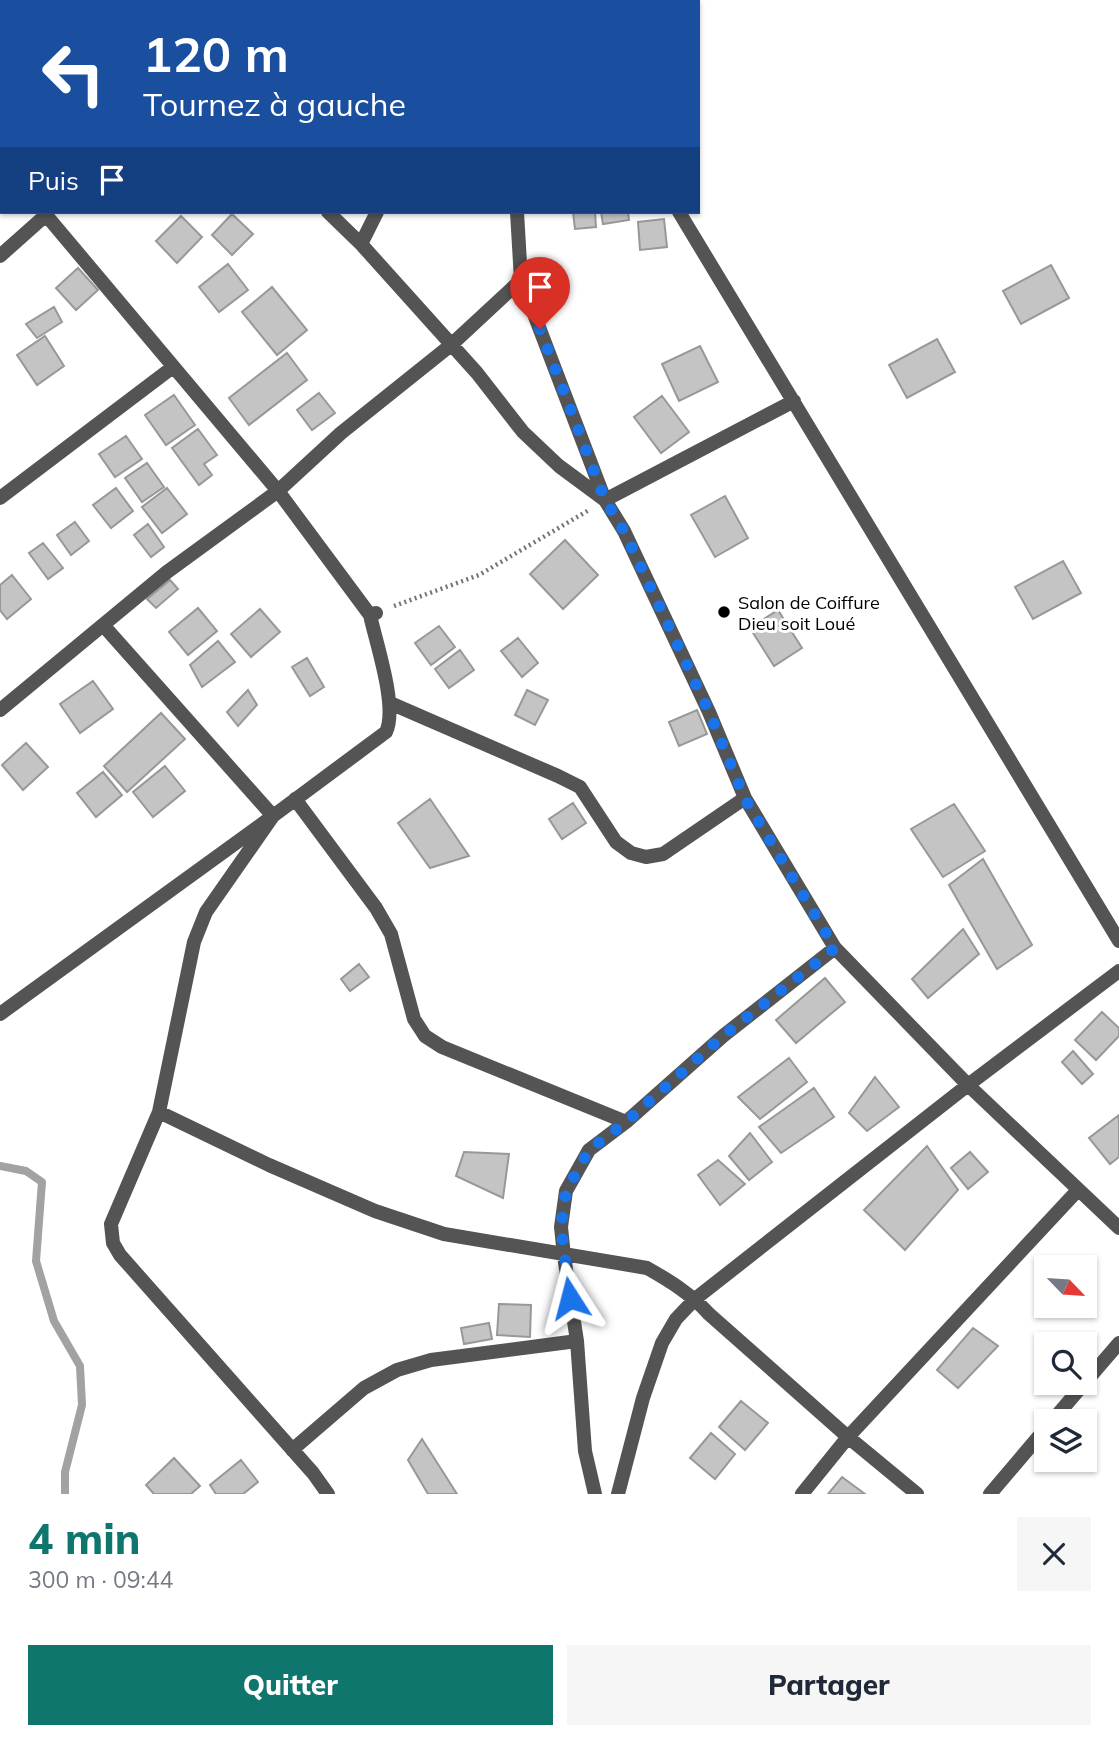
<!DOCTYPE html>
<html lang="fr">
<head>
<meta charset="utf-8">
<style>
  body { margin:0; font-family:Mulish,sans-serif; background:#f6f6f7; color:#1f2937; height:100vh; display:flex; flex-direction:column; font-size:26px; white-space:nowrap }
  * { box-sizing:border-box; margin:0 }
  p { font-size:23px; color:#747a83 }
  .icon { flex:none; width:38px; height:38px; fill:none; stroke:currentColor; stroke-width:2; stroke-linecap:round; stroke-linejoin:round }
  .map { position:relative; height:1494px; overflow:hidden }
  .details { display:flex; flex-direction:column; background:#fff; flex:1 }
  .details>* { flex:none }
  .hud { position:absolute; left:0px; top:0px; width:700px; height:214px; box-shadow:0 2px 5px #0004; background:#1a4fa0; color:#fff; overflow:hidden }
  .needle { width:46px; rotate:115deg }
  .tools { position:absolute; left:1034px; top:1255px; display:grid; gap:14px }
  .tools a { display:grid; place-items:center; width:63px; height:63px; border-radius:0px; background:#fff; box-shadow:0 2px 5px #0004; font-size:35px }
  .pin { position:absolute; display:grid; place-items:center; width:60px; height:60px; color:#fff; margin:-72px -30px; border-radius:50% 50% 50% 0; rotate:-45deg; box-shadow:0 0 7px #0007 }
  .pin .icon { rotate:45deg }
  .me { position:absolute; width:77px; margin:-38px; rotate:351deg; stroke-linejoin:round; filter:drop-shadow(0 0 5px #0008) }
  .turn { display:flex; align-items:center; gap:24px; height:147px; padding:0 28px; font-size:32px }
  .turn .icon { width:91px; height:91px; stroke-width:2.5 }
  .turn b { display:block; font-size:49px; line-height:60px }
  .then { display:flex; align-items:center; height:66px; padding:0 28px; background:#0003; gap:14px; font-size:26px }
  .round { display:grid; place-items:center; flex:none; width:74px; height:74px; border-radius:0px; background:#f6f6f7 }
  .summary { display:flex; align-items:center; justify-content:space-between; height:119px; padding:0 28px }
  h1 { font-size:42px; font-weight:800; line-height:52px; color:#0f766e }
  .action { display:flex; gap:14px; margin-top:auto; padding:14px 28px }
  .action a { flex:1; height:80px; border-radius:0px; background:#0f766e; color:#fff; font-size:28px; font-weight:800; line-height:80px; text-align:center }
  .action a+a { background:#f6f6f7; color:#1f2937 }
  .map>svg:first-child { display:block }
</style>
</head>
<body>
<div class="map">
<svg width="1119" height="1494" viewBox="0 0 1119 1494">
  <rect width="100%" height="100%" fill="#fff"/>
  <g fill="none" stroke-linecap="round" stroke-linejoin="round">
    <path stroke="#a2a2a2" stroke-width="8" d="M0,1166l26,5 16,11 -6,79 18,60 26,45 2,39 -17,67v22"/>
  </g>
  <path fill="#c4c4c4" stroke="#989898" stroke-width="2" d="M573,212h22l1,15 -21,2z
    M601,212h27l1,8 -26,4z
    M232,214l21,20 -21,21 -20,-20z
    M181,216l21,21 -25,26 -21,-22z
    M664,219l3,28 -27,3 -2,-28z
    M228,264l20,26 -29,22 -20,-25z
    M1051,265l18,33 -48,26 -18,-33z
    M78,268l20,22 -22,20 -20,-22z
    M272,287l35,43 -30,25 -35,-43z
    M54,307l8,15 -25,16 -11,-14z
    M45,336l19,30 -27,19 -20,-30z
    M937,339l18,33 -48,26 -18,-33z
    M700,346l18,36 -39,19 -17,-37z
    M287,353l20,27 -58,45 -20,-27z
    M319,393l16,20 -23,17 -15,-20z
    M174,395l21,30 -29,20 -21,-30z
    M662,396l27,36 -28,21 -27,-36z
    M198,429l19,26 -13,9 8,11 -13,10 -27,-37z
    M126,436l16,23 -27,18 -16,-23z
    M147,463l17,24 -22,15 -17,-24z
    M116,488l17,23 -22,17 -18,-23z
    M167,488l20,26 -25,19 -20,-26z
    M725,496l23,42 -33,19 -24,-42z
    M75,522l14,19 -18,14 -14,-20z
    M148,524l16,23 -13,10 -17,-22z
    M565,540l33,35 -35,34 -33,-35z
    M43,543l20,25 -15,11 -19,-26z
    M1063,561l18,32 -48,26 -18,-32z
    M12,575l19,24 -24,20 -7,-9v-25z
    M170,580l8,9 -22,19 -9,-9z
    M198,608l19,23 -29,24 -19,-23z
    M260,609l20,23 -29,25 -20,-23z
    M778,610l24,38 -28,18 -24,-38z
    M439,626l16,21 -24,18 -16,-22z
    M518,638l20,25 -16,14 -21,-26z
    M218,641l17,21 -33,25 -12,-22z
    M460,650l14,20 -25,18 -14,-19z
    M307,658l17,29 -14,9 -18,-29z
    M93,681l20,28 -33,24 -20,-29z
    M248,690l9,15 -19,21 -11,-14z
    M527,690l21,10 -13,25 -20,-10z
    M697,710l10,24 -28,12 -10,-24z
    M161,713l24,26 -58,53 -23,-26z
    M26,743l22,24 -25,23 -21,-25z
    M165,766l20,25 -32,26 -20,-25z
    M103,772l19,23 -26,22 -19,-24z
    M430,799l39,57 -39,12 -32,-45z
    M573,803l13,20 -24,16 -13,-20z
    M954,804l31,47 -42,26 -32,-48z
    M983,859l49,86 -35,24 -48,-84z
    M963,929l16,25 -51,44 -16,-19z
    M359,964l10,13 -19,14 -9,-12z
    M825,978l20,24 -49,41 -20,-23z
    M1102,1012l17,16v8l-23,24 -21,-20z
    M1073,1051l20,23 -11,10 -20,-22z
    M789,1058l18,24 -47,37 -22,-22z
    M875,1077l24,30 -32,24 -18,-18z
    M814,1088l20,29 -53,36 -22,-26z
    M1119,1115v42l-9,7 -21,-26z
    M750,1133l22,29 -23,18 -20,-24z
    M927,1146l31,44 -53,60 -41,-40z
    M464,1152l45,2 -6,44 -47,-22z
    M970,1152l18,20 -20,17 -17,-21z
    M718,1160l27,24 -25,21 -22,-30z
    M499,1304l32,1 -1,32 -33,-2z
    M489,1323l3,16 -28,5 -3,-16z
    M973,1328l25,18 -40,42 -21,-18z
    M741,1401l27,22 -23,27 -26,-23z
    M711,1433l24,21 -20,25 -25,-21z
    M422,1439l35,55h-29l-20,-34z
    M174,1458l26,28 -9,8h-37l-8,-9z
    M241,1460l17,22 -15,12h-27l-6,-9z
    M842,1477l23,17h-37z"/>
  <g fill="none" stroke-linecap="round" stroke-linejoin="round">
    <path stroke="#767676" stroke-width="4.5" stroke-dasharray="2 3.5" stroke-linecap="butt" d="M394,606l85,-31 110,-65"/>
    <path stroke="#545454" stroke-width="14" d="M111,0l1,2
      M391,0l2,2
      M552,0l1,2
      M505,2v-2
      M328,212l33,32 116,129 46,59 36,34 46,34 189,-99
      M517,212l4,68 84,220 19,31 85,181 36,86 90,150 133,137 151,143
      M679,212l440,729
      M361,244l16,-32
      M0,256l46,-41 232,276 92,124
      M0,498l173,-131
      M390,703l168,73 22,11 36,55 15,11 15,4 17,-3 82,-56
      M0,710l167,-138 111,-81 63,-58 110,-88 70,-65
      M295,799l81,109 15,26 23,85 11,17 17,11 184,75
      M0,1014l273,-198 -170,-191
      M159,1112l110,53 106,46 69,23 203,34c23,13 44,26 62,46l139,123 69,57
      M1052,1421l67,-78
      M292,1450l72,-62 33,-18 34,-10 146,-19
      M328,1494l-15,-21 -193,-218 -7,-12 -2,-19 48,-112 35,-170 12,-30 67,-96 113,-84c12,-25 -10,-89 -16,-117l6,-2
      M595,1494l-10,-43 -8,-110 -13,-85 -3,-29 5,-36 23,-41 37,-28 97,-86 112,-88
      M618,1494l25,-96 19,-55 14,-24 19,-20 273,-214 151,-114
      M802,1494l46,-57 230,-247
      M990,1494l56,-66"/>
  </g>
  <g fill="none" stroke-linecap="round" stroke-linejoin="round">
    <path stroke="#1a73e8" stroke-width="12" stroke-dasharray="0 21.6" d="M540,329l65,171 19,31 85,181 36,87 90,149 -112,88 -97,86 -37,28 -23,41 -5,36 9,71"/>
  </g>
  <circle fill="#000" stroke="#fff" stroke-width="2.5" cx="724" cy="612" r="7"/>
  <g text-anchor="middle" dominant-baseline="central" stroke-width="6" stroke-linejoin="round" paint-order="stroke">
    <g font-size="18" fill="#000" stroke="#fff" text-anchor="start">
      <text x="738" y="602">Salon de Coiffure<tspan x="738" dy="21">Dieu soit Loué</tspan></text>
    </g>
  </g>
</svg>
<div class="tools">
<a><svg class="needle" viewBox="-14 -14 28 28"><path d="M0-13l5 13h-10z" fill="#e53935"/><path d="M0 13l5-13h-10z" fill="#747a83"/></svg></a>
<a><svg class="icon" aria-label="search" viewBox="0 0 24 24"><circle cx="10" cy="10" r="6"/><path d="M15 15l6 6"/></svg></a>
<a><svg class="icon" aria-label="layers" viewBox="0 0 24 24"><path d="M12 4l9 5-9 5-9-5zM3 14l9 5 9-5"/></svg></a>
</div>
<div class="pin" style="left:540px;top:329px;background:#d93025"><svg class="icon" aria-label="arrive" viewBox="0 0 24 24"><path d="M6 21V4h12l-3 4 3 4H6"/></svg></div>
<svg class="me" style="left:570px;top:1298px" viewBox="-20 -20 40 40"><path d="M0-17L14 15 0 8-14 15z" fill="#1a73e8" stroke="#fff" stroke-width="4"/></svg>
<div class="hud">
<div class="turn"><svg class="icon" aria-label="left" viewBox="0 0 24 24"><path d="M17 20v-9H6M10 6l-5 5 5 5"/></svg><div><b>120 m</b>Tournez à gauche</div></div>
<div class="then">Puis<svg class="icon" aria-label="arrive" viewBox="0 0 24 24"><path d="M6 21V4h12l-3 4 3 4H6"/></svg></div>
</div>
</div>
<section class="details">
<div class="summary"><div><h1>4 min</h1><p>300 m · 09:44</p></div><a class="round"><svg class="icon" aria-label="close" viewBox="0 0 24 24"><path d="M6 6l12 12M18 6L6 18"/></svg></a></div>
<div class="action"><a>Quitter</a><a>Partager</a></div>
</section>
</body>
</html>
